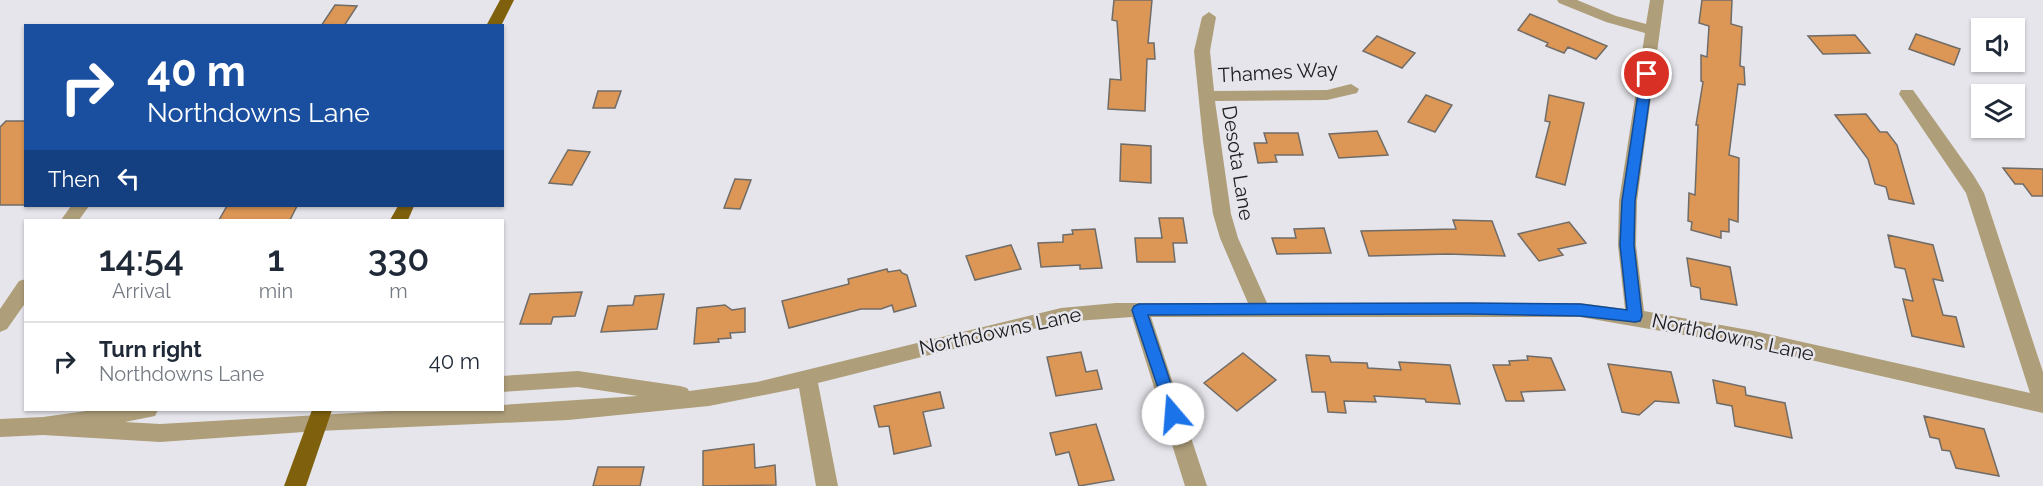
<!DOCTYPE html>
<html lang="en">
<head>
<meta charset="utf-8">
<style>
  body { margin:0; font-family:Raleway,sans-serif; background:#f6f6f7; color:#1f2937; height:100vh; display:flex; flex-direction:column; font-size:22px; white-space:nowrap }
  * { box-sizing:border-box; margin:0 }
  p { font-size:20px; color:#747a83 }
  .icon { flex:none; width:33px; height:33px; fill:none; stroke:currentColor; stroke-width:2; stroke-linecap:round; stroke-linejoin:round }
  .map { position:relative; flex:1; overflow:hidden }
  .drawer { position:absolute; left:24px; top:219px; width:480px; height:192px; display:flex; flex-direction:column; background:#fff; border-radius:0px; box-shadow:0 2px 4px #0004 }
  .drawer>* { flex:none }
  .hud { position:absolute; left:24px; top:24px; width:480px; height:183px; border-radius:0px; box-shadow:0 2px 4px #0004; background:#1a4fa0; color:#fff; overflow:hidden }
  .fabs { position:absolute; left:1971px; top:18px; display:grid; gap:12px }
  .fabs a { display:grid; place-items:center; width:54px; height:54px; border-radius:0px; background:#fff; box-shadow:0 2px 4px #0004; font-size:30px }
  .pin { position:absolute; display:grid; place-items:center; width:51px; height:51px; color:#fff; margin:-26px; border:3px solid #fff; border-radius:50%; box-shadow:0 2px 6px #0007 }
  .me { position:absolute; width:66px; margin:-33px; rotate:342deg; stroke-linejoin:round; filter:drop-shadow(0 0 4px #0008) }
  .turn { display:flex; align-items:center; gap:21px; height:126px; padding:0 24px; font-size:27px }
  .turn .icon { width:78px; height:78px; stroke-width:2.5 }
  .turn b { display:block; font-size:42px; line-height:51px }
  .then { display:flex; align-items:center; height:57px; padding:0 24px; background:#0003; gap:12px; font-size:22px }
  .eta { display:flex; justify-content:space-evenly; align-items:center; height:102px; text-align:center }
  .eta b { font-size:36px; font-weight:600; line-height:42px }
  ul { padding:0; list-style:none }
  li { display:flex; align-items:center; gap:18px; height:78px; padding:0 24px; border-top:2px solid #e0e1e3 }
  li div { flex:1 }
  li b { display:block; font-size:22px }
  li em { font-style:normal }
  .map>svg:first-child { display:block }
</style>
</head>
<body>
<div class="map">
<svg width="2043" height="486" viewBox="0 0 2043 486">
  <rect width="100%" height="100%" fill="#e5e5eb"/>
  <path fill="#dc9655" stroke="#706c68" stroke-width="1.5" d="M1114,0h38l-4,43h6l1,16h-8l-2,52 -37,-2 2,-30 11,1 -4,-59 -5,-1z
    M1702,0h30l-1,24 11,3 -2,39 4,1 1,18 -7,-1 -9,71 10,3 -1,64 -9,-3v13l-8,-1v7l-30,-8 1,-8 -4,-1 1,-28 6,2 3,-70h-2l7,-43 -2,-1v-26l6,2 2,-31 -10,-3z
    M335,5l22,1 -13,20h-23z
    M1530,14l77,32 -11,13 -28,-12 -4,6 -18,-7 2,-3 -30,-13z
    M1916,34l44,15 -6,16 -45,-16z
    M1855,35l15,18 -47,1 -15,-18z
    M1377,36l38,17 -13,15 -39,-17z
    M598,91h23l-6,17h-22z
    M1426,95l26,10 -17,27 -27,-10z
    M1549,95l35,8 -19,82 -29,-8 14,-55 -5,-1z
    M1866,114l14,18h7l10,13 17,59 -25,-5 -3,-12 -11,-3 -7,-25 -33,-44z
    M6,121h20v84h-26v-78z
    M1377,131l11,24 -49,3 -10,-24z
    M1264,133h34l5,22h-28l2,7 -19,1 -4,-20h13z
    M1121,144l30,2v37l-31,-2z
    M568,150l22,2 -18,33 -23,-2z
    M2003,168l40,1v27h-11l-9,-12h-8z
    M735,179l16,1 -11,29 -16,-1z
    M227,206h70l-7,14h-71z
    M1159,218h24l4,25h-14l2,19h-38l-2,-24h27z
    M1453,220l39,1 13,35 -57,-2 -79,2 -8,-25 95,-2z
    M1569,222l17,21 -28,6 5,6 -24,6 -21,-27z
    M1324,228l7,25 -54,1 -5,-16h24l-2,-9z
    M1095,229l7,39 -22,1v-4l-39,2 -3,-24 25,-1v-7l10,-1 -1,-4z
    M1888,235l45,10 10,36 -10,-2 10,36 13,2 8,30 -52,-11 -9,-37 10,2 -8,-32 -10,-2z
    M1011,245l10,24 -46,11 -9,-24z
    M1687,258l43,9 7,38 -36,-6 -1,-11 -9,-2z
    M887,269l1,3 12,-2 2,3 5,2 9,31 -22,6 -2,-7 -11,4h-20l-72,19 -7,-27 67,-17 -1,-5z
    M582,292l-7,24 -22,1 -2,7h-31l10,-30z
    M664,294l-7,35 -56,3 7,-26 25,-1 2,-9z
    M725,305l7,5 13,-2v24l-15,1 1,5 -13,1 1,3 -25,2 3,-36z
    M1081,352l5,20 11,-2 5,19 -46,7 -9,-39z
    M1243,353l33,27 -39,31 -33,-28z
    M1306,355l23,1 2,6 36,1 1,5 33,2 -2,-8 51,3 10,39 -34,-2 -1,-3 -51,-3 2,6 -32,-1 2,12 -18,-1 -3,-20h-13z
    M1527,356l24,2 14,32 -44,2 3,9h-18l-13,-36h17l-1,-4 19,-1z
    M1608,364l63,8 8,31 -24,-2 -16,14 -17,-3z
    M1713,380l32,7 1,8 39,8 7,35 -57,-12 -3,-20 -15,-3z
    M940,392l4,16 -21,4 8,34 -37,8 -5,-28 -10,1 -5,-21z
    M1924,416l60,13 15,47 -43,-8 -6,-17 -8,-1 -3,-11 -9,-2z
    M1096,424l18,56 -35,6 -10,-34 -13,3 -6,-22z
    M754,444l1,24 20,-3 1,20 -73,1v-35z
    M598,467h46l-4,19h-47z"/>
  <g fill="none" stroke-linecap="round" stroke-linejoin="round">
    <path fill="#ae9e7a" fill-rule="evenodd" d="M1557,0h20l39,16 30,8 4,-24h14l-27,201 -1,44 8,66 110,20 276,62 -64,-200 -67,-99 2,-4h12l61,86 10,17 59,179v41l-289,-66 -174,-30h-429l56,169h-22l-53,-169 -71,5 -243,61 20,103h-22l-17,-98 -90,18 -141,14 -250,11 -158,11 -117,-7 -43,2v-18l43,-2 51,-7h64l-3,6 -30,6 35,2 245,-14h97v-5l136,-9 -60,-9 -76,5v-16l76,-5 102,15 7,2 2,3 68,-9 304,-74 55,-5h132l-28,-65 -7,-24 -10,-73 -9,-90 8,-34 7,-5 7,5 -6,34 4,40 113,-1 24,-6 8,5 -2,4 -30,7 -112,1 16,113 7,24 29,65h313l45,6 -7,-64 1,-44 26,-168 -39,-11 -47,-19z
      M71,206h18l-10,14h-18z
      M26,279v23l-19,27 -7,3v-23l19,-28z"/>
    <path fill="#7f610d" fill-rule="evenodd" d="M500,0h14l-13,26h-15z
      M398,206h16l-6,14h-18z
      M312,410h20l-26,76h-22z"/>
  </g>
  <path fill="#1a73e8" stroke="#114b97" stroke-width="1.5" d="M1647,70l6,4 -18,127 -1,44 8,71 -2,5 -5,1 -55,-6 -109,-2 -323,1 33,99 -2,4 -6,2 -5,-2 -36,-108 2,-4 5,-2 332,-1 109,1 47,6 -7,-65 2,-44 19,-127z"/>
  <g text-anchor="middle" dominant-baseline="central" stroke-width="5" stroke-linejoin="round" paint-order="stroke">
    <g font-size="20" fill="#202022" stroke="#e5e5eb">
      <text transform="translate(1278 72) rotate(-3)">Thames Way</text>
      <text transform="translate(1238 163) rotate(81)">Desota Lane</text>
      <text transform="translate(1000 331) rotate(-12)">Northdowns Lane</text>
      <text transform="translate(1733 337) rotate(12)">Northdowns Lane</text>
    </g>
  </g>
</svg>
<div class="fabs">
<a><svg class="icon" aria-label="sound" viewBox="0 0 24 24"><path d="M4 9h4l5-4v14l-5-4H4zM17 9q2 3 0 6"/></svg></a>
<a><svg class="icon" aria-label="layers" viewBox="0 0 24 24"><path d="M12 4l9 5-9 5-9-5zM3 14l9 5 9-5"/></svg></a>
</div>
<div class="pin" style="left:1647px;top:74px;background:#d93025"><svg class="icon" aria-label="arrive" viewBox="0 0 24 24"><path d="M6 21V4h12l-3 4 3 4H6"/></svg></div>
<svg class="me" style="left:1173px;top:414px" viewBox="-20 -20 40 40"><circle r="19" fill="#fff"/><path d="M0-13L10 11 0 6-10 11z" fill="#1a73e8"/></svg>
<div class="hud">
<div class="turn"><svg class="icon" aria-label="right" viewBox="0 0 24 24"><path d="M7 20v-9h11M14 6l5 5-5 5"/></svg><div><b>40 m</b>Northdowns Lane</div></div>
<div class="then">Then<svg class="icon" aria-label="left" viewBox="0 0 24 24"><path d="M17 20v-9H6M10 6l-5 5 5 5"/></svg></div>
</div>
<section class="drawer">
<div class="eta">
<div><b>14:54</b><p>Arrival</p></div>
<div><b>1</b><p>min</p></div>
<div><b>330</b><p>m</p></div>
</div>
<ul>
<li><svg class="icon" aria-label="right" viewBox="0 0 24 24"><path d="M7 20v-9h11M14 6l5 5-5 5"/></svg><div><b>Turn right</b><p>Northdowns Lane</p></div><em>40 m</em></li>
</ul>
</section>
</div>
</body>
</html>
